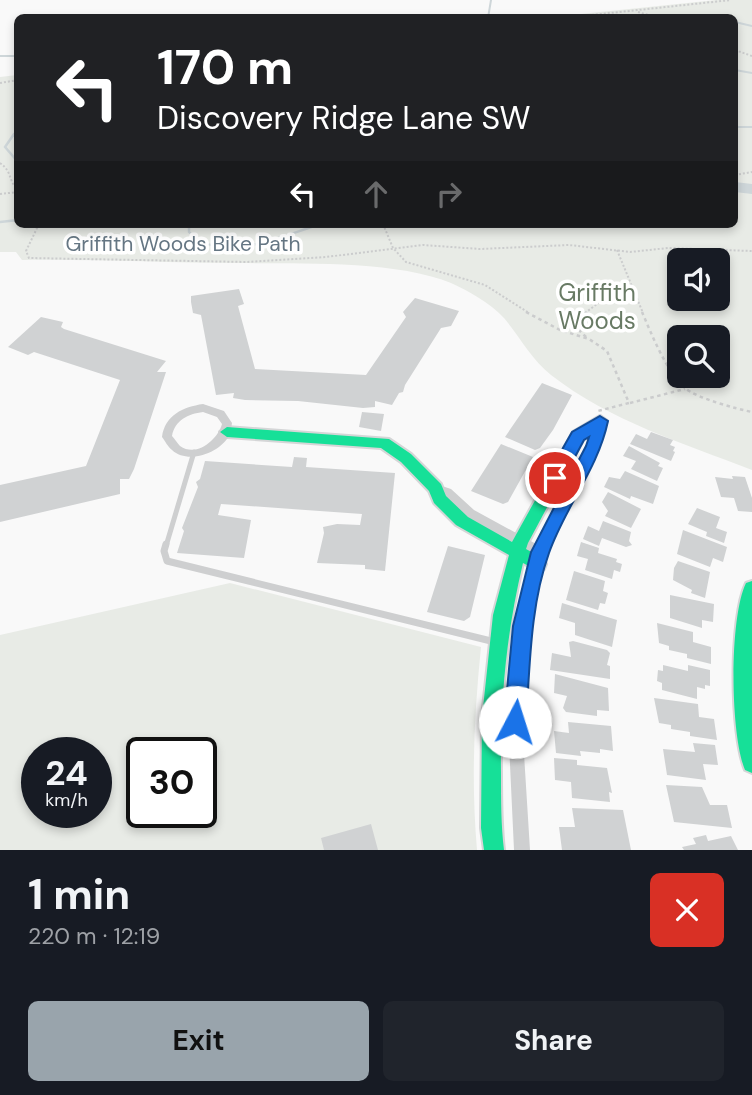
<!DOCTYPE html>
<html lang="en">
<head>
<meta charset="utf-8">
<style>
  body { margin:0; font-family:"DM Sans",sans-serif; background:#20242c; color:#f1f3f6; height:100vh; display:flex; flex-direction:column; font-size:26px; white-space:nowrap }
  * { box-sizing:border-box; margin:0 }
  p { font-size:23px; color:#9ea1a6 }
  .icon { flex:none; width:38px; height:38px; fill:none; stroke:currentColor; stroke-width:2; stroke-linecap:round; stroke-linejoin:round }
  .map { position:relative; height:850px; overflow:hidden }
  .panel { display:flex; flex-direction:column; background:#171b24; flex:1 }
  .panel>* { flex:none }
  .top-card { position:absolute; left:14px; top:14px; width:724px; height:214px; border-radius:10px; box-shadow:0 4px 10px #0003; background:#202124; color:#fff; overflow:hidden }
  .buttons { position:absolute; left:667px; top:248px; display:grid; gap:14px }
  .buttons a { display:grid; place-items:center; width:63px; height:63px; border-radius:10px; background:#171b24; box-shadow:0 4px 10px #0003; font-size:35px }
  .speed { position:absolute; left:21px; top:737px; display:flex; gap:14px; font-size:35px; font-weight:700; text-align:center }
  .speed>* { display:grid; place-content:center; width:91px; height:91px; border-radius:50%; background:#171b24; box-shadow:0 4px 10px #0003; line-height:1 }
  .speed small { font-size:18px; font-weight:400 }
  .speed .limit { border:4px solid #111; border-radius:10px; background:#fff; color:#111 }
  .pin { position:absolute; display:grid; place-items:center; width:60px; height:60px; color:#fff; margin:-30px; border:4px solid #fff; border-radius:50%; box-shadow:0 2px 7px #0007 }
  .me { position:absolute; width:77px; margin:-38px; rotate:5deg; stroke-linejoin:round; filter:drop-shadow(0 0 5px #0008) }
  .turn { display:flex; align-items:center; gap:24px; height:147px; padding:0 28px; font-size:32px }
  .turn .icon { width:91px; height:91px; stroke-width:2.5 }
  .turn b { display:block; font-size:49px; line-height:60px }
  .lanes { display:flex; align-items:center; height:66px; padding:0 28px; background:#0003; justify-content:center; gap:35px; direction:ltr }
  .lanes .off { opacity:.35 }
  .round { display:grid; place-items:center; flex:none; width:74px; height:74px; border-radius:10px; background:#20242c }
  .head { display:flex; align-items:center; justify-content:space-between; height:119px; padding:0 28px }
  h1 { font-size:42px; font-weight:700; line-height:52px }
  .cta { display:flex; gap:14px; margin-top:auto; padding:14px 28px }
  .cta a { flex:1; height:80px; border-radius:10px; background:#99a4ac; color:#111; font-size:28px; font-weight:700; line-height:80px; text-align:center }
  .cta a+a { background:#20242c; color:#f1f3f6 }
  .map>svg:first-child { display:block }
</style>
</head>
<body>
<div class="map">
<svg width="752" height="850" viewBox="0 0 752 850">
  <rect width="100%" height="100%" fill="#f9f9f9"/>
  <path fill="#e8ebe6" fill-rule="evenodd" d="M716,0h36v470c-69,-27 -142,-49 -201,-95 -20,-16 -31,-38 -47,-57 -14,-15 -35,-27 -53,-35 -55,-23 -150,-19 -211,-20 -72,0 -145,-4 -218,-3l-6,-8h-16v-175l17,-2 1,149h717v-206l-183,-1zM679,261h39v38h-39zM679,338h39v38h-39z
    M230,583l251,64c-7,69 -10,134 -4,203h-477v-215zM37,752h59v60h-59zM142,752h59v60h-59z"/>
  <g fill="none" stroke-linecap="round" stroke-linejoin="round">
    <path stroke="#ced6d9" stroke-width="2" d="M488,18l3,-18
      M669,18l24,-3 23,3
      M735,22l17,4
      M0,56h18
      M735,70l17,3
      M735,127h17
      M13,136l5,-8"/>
    <path stroke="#ced6d9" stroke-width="2.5" d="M14,134l-9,13 13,15
      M0,222l18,-2
      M189,224v8c33,34 94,3 132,-8"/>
    <path fill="#ced6d9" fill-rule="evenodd" d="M735,182l17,2v10l-17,-2z"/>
  </g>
  <path fill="#d0d2d3" d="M239,289l5,15 -6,2 17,63 111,6 40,-58 -3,-5 12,-14 44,13 -8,15 -10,2 -36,57 -2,7 -4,1 -7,12 -17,-4v6l-12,1 -65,-7 -53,-1 -12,-2 1,-5 -18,2 -15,-80 -8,-2 -2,-11v-6z
    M41,317l22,5 -2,5 3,2 102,32 -9,11h9l-32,97 -5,10h-9v15l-120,28v-37l86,-19 34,-86 -86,-28 -6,3 -20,-8z
    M542,383l30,12 -19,35 -13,18 -5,2 -30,-13z
    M362,412l22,2 -3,17 -22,-4z
    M651,432l22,8 -3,5 5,2 -2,4 2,1 -4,9 -41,-17 6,-10 11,5z
    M501,444l32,13 -25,45 -5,2 -32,-13z
    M629,446l31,17 -2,3 5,2 -6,13 -26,-12 5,-8 -13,-5z
    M294,457l13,1 -1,9 89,6 -10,98 -20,-2v-4l-48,-2 7,-30 -1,-6 14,-3 23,1 2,-11 -141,-10 -3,11 33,5 -7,38 -67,-5 7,-22 -2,-3 16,-41 -2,-5 4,-3 5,-18 87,6z
    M625,471l34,15 -6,18 -22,-8 -1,3 -26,-12 5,-10 11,2z
    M732,476l13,1 7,21v14l-14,-1 -4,-13 -13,-1 -6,-20 18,2z
    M608,492l33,17 -10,19 -26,-12 3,-5 -6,-9z
    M697,508l23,9 -4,11 11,4 -3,11 -18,-7 1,-4 -19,-8z
    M603,521l28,11 -2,9 3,4 -6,2 -24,-9 -3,8 -16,-7 5,-13 11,5z
    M683,530l44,17 -4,15 -10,-4 -3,9 -33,-13z
    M581,542l18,6 -1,5 19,6 -1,3 6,2 -2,8 -6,-2 -2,9 -27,-9 3,-11 -11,-3z
    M448,546l37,9 -15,62 -6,4 -37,-9z
    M678,561l32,11 -5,26 -14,-5 1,-3 -19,-10 1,-12z
    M574,571l31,10 -2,10 5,2 -3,11 -5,-1 -2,7 -32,-10z
    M670,595l44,9 -1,18 -11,-2v8l-32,-10z
    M562,603l55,17 -5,27 -37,-12v-12l-16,-5z
    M657,623l36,9v10l18,5v17l-24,-6v-4l-18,-4v-4l-10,-3z
    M573,641l34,9 3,3 -3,12 3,1v13l-60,-9 2,-17 19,4 -2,-15z
    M663,665l25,6v-6l22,5v16l-5,-1v4l-8,-2v12l-35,-9v-7l-5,-2 1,-11 5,1z
    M555,674l53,14 1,23 -12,-1v6l-31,-4 -3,-4 4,-12 -13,-3z
    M654,698l44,6 1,13 15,2 3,21 -27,-4v-4l-19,-3v-4l-12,-2z
    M568,722l43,4 2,25 -13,-2v4l-20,-2 1,5 -25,-3 -2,-22 15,2z
    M693,743l22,2 3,20 -15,-1 3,16 -39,-5 -4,-26 32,3z
    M554,758l23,2v5l30,3 5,25 -3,-1 1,10 -38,-4 -1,-16 -16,-2z
    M666,785l36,2 8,18h17l5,23 -58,-6z
    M572,808l51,2 8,40h-69l-3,-23h16z
    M371,824l7,26h-54l-3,-12z
    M706,835l2,6 23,-5 7,14h-54l-2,-3 14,-3 -3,-6z"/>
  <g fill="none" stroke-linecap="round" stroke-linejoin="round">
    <g stroke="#d5d6d7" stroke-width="4">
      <path id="fast" d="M600,416l7,5 -2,4 -22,15 -55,103 -2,6 18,10 2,5 -2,5 -6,2 -15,-8c-17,71 -23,139 -22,211 0,26 0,51 3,76h-20l-3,-22 1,-111 11,-102 16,-60 -53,-30 -22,-22 -5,-12 -28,-29 -20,-14 -154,-11 -7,-5 7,-5 162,12 22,15 30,30 5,12 22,21 44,25 61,-110z
        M752,581v192l-7,-3c-15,-36 -16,-152 1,-187z"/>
    </g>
    <path stroke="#cbcccd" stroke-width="2" stroke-dasharray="2 2" stroke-linecap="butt" d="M638,12l21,6
      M564,18l167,-18
      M735,50l17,6
      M0,83l18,-3
      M0,163c13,9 8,19 18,26
      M735,175l17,-3
      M0,194l18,-2
      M39,224l-13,27 3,7 218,4 79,-5 97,-12 57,4 89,-4 61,7 38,-4 84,3
      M383,224l10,24 13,14 79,23 44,28
      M617,250l26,63
      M585,313l20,-15 26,-7"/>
    <path stroke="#cbcccd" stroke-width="2.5" stroke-dasharray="3.5 3.5" stroke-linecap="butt" d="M526,312l34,18 29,9 18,12 22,52 -31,8
      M642,312c9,21 25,61 43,76 11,10 52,21 67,24
      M586,337l-7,-7 8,-18
      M630,403l55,-14"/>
    <path stroke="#cecfd0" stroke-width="5" d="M166,546l28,-94"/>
    <path stroke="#cecfd0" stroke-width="7" d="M166,544l-2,7 3,10 328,81"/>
    <path fill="#cecfd0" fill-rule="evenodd" d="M203,404l21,7 8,12c0,1 -2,10 -2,11 -9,19 -42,31 -58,16 -4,-3 -7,-9 -10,-13 3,-22 21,-30 41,-33zM203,412l14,5 5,7c-4,15 -25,34 -42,22 -3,-3 -5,-7 -8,-10 3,-16 16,-22 31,-24z
      M600,417l5,4 -5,25 -54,106 -17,74 -7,96 8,128h-16l-6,-128 9,-96 16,-72 -67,-38 -23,-21 -11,-4 -2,-3 2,-3 4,-1 15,5 23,21 64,35 52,-99 5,-25z"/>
    <use href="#fast" fill="#16e098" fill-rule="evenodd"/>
  </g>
  <path fill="#1a73e8" stroke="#114b97" stroke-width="2" d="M600,416l8,5c-10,48 -43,86 -59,132 -19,53 -19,113 -23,169l-3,7 -8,3 -8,-3 -3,-7 9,-96 18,-74 55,-106 3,-9 -5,3 -23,43h-12l-3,-5 26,-46z"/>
  <g text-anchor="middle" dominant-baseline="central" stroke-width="7" stroke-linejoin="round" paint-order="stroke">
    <g font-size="21" fill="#657683" stroke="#fff">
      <text x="183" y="244">Griffith Woods Bike Path</text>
    </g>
    <g font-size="24" fill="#687a64" stroke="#fff">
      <text x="597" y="292">Griffith<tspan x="597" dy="28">Woods</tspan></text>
    </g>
  </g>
</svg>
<div class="buttons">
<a><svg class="icon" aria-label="sound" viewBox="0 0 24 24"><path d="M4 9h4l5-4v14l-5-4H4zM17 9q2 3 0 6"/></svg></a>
<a><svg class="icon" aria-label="search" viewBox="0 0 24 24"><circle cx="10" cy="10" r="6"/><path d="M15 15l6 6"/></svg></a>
</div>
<div class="speed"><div>24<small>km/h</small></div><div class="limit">30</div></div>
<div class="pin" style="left:555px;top:478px;background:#d93025"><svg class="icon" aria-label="arrive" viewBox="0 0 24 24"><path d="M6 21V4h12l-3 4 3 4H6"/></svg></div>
<svg class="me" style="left:515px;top:722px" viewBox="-20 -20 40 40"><circle r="19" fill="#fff"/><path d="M0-13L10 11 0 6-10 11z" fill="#1a73e8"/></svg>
<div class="top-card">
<div class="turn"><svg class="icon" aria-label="left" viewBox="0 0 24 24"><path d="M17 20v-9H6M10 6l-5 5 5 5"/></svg><div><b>170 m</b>Discovery Ridge Lane SW</div></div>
<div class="lanes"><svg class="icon" aria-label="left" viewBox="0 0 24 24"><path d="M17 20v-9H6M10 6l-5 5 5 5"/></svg><svg class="icon off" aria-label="ahead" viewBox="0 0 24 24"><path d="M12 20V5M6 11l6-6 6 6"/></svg><svg class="icon off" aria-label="right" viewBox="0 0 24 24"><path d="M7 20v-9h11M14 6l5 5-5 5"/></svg></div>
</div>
</div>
<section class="panel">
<div class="head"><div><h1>1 min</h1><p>220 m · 12:19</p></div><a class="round" style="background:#d93025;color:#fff"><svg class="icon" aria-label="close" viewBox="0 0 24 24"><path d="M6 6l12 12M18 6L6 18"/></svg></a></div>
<div class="cta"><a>Exit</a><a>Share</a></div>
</section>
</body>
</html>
